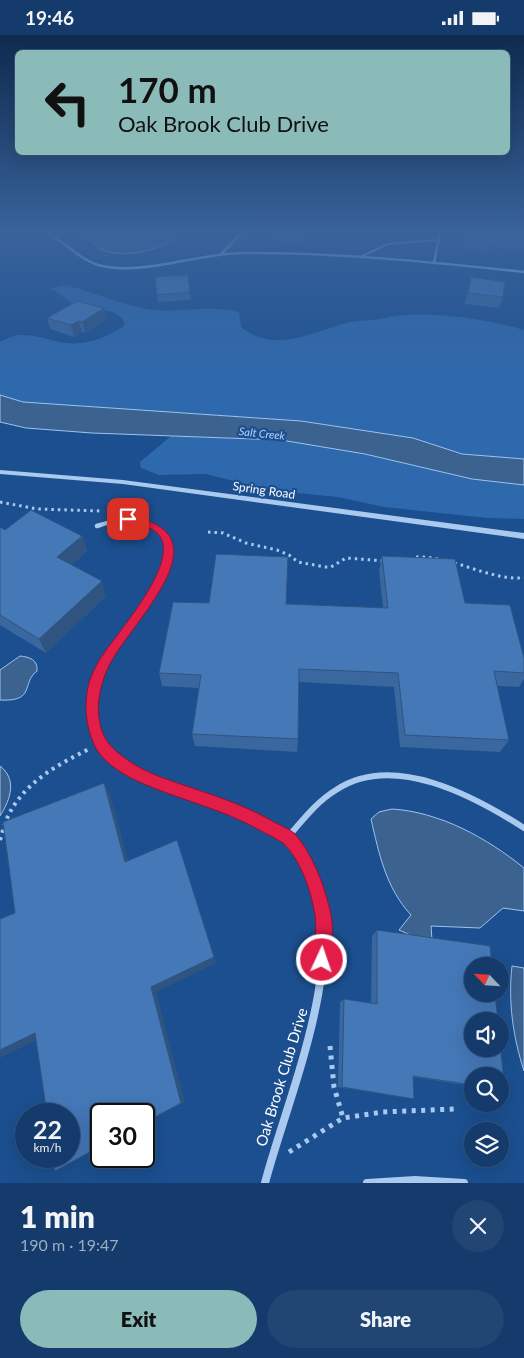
<!DOCTYPE html>
<html lang="en">
<head>
<meta charset="utf-8">
<style>
  body { margin:0; font-family:Lato,sans-serif; background:#214673; color:#f1f3f6; height:100vh; display:flex; flex-direction:column; font-size:19px; white-space:nowrap }
  * { box-sizing:border-box; margin:0 }
  p { font-size:16px; color:#9dadc1 }
  .icon { flex:none; width:28px; height:28px; fill:none; stroke:currentColor; stroke-width:2; stroke-linecap:round; stroke-linejoin:round }
  .map { position:relative; height:1148px; overflow:hidden }
  .panel { display:flex; flex-direction:column; background:#143b6b; flex:1 }
  .panel>* { flex:none }
  .top-card { position:absolute; left:15px; top:15px; width:495px; height:105px; border-radius:8px; box-shadow:0 5px 20px #0002,0 0 0 1px #33557e; background:#8bbbb9; color:#111; overflow:hidden }
  .needle { width:32px; rotate:295deg }
  .buttons { position:absolute; left:464px; top:922px; display:grid; gap:10px }
  .buttons a { display:grid; place-items:center; width:45px; height:45px; border-radius:50%; background:#143b6b; box-shadow:0 5px 20px #0002,0 0 0 1px #33557e; font-size:25px }
  .speed { position:absolute; left:15px; top:1068px; display:flex; gap:10px; font-size:25px; font-weight:700; text-align:center }
  .speed>* { display:grid; place-content:center; width:65px; height:65px; border-radius:50%; background:#143b6b; box-shadow:0 5px 20px #0002,0 0 0 1px #33557e; line-height:1 }
  .speed small { font-size:12px; font-weight:400 }
  .speed .limit { border:2px solid #111; border-radius:8px; background:#fff; color:#111 }
  .pin { position:absolute; display:grid; place-items:center; width:42px; height:42px; color:#fff; margin:-21px; border-radius:10px; box-shadow:0 2px 8px #0006 }
  .me { position:absolute; width:55px; margin:-28px; rotate:3deg; stroke-linejoin:round; filter:drop-shadow(0 0 4px #0008) }
  .turn { display:flex; align-items:center; gap:18px; height:105px; padding:0 20px; font-size:22px }
  .turn .icon { width:65px; height:65px; stroke-width:2.5 }
  .turn b { display:block; font-size:35px; line-height:42px }
  .round { display:grid; place-items:center; flex:none; width:52px; height:52px; border-radius:26px; background:#214673 }
  .summary { display:flex; align-items:center; justify-content:space-between; height:85px; padding:0 20px }
  h1 { font-size:30px; font-weight:800; line-height:38px }
  .primary-button { display:flex; gap:10px; margin-top:auto; padding:10px 20px }
  .primary-button a { flex:1; height:58px; border-radius:30px; background:#8bbbb9; color:#111; font-size:20px; font-weight:800; line-height:58px; text-align:center }
  .primary-button a+a { background:#214673; color:#f1f3f6 }
  .status { display:flex; justify-content:space-between; align-items:center; height:35px; padding:0 25px; background:#143b6b; direction:ltr }
  .status svg { height:14px; fill:currentColor }
  .map>svg:first-child { display:block }
</style>
</head>
<body>
<div class="status"><b>19:46</b><svg viewBox="0 0 49 12"><path d="M0 12V9h3v3zM5 12V6h3v6zM10 12V3h3v9zM15 12V0h3v12zM26 1h20v11H26zM47 4h2v5h-2z"/></svg></div>
<div class="map">
<svg width="524" height="1148" viewBox="0 0 524 1148">
  <rect width="100%" height="100%" fill="#1b4f8f"/>
  <path fill="#2e69ad" d="M66,250c26,7 54,19 81,24 31,5 63,-5 92,3l2,15c34,28 73,4 109,-5 9,-2 20,-1 30,-3 5,0 10,-3 15,-3 41,-5 90,3 129,14v129l-62,-5 -49,-16 -112,-17 -278,-19 -23,-7v-53c25,-15 41,-2 67,1 21,2 41,-6 58,-18l-3,-7 -9,-6 -40,-8 -22,-16z
    M171,401l110,4 84,14 107,25 52,6v34l-37,-1 -103,-11 -46,-10 -62,-6 -71,-17 -46,1 -18,-7 -1,-6z"/>
  <path fill="#3c6290" stroke="#9cc4f0" d="M80,197h84l8,3 3,4c-18,12 -56,21 -76,9 -7,-4 -12,-11 -19,-16z
    M0,360l23,7 278,19 112,17 49,16 62,5v26l-52,-6 -107,-25 -84,-14 -189,-7 -66,-5 -26,-6z
    M20,621c10,1 18,4 17,15 -16,12 -1,31 -37,29v-30z
    M0,731c17,13 11,33 0,50z
    M392,774c48,3 95,29 132,59v43l-21,-3 -23,20 -49,-2 1,14 -15,-2 -18,-8 12,-15c-25,-27 -32,-61 -40,-96l8,-7z
    M512,931l12,2v103c-11,-34 -16,-69 -12,-105z"/>
  <g fill="none" stroke-linecap="round" stroke-linejoin="round">
    <path stroke="#a9c9ee" stroke-width="3" stroke-dasharray="2.5 4" stroke-linecap="butt" d="M0,467l37,7 64,2
      M208,497l15,1 23,10 31,7 12,5 9,7 27,5h6l15,-9 39,3
      M416,522c39,-1 70,23 108,21"/>
    <path stroke="#a9c9ee" stroke-width="4" stroke-dasharray="3 4.5" stroke-linecap="butt" d="M0,805c3,-9 5,-18 9,-26 17,-33 50,-50 82,-66"/>
    <path stroke="#a9c9ee" stroke-width="5" stroke-dasharray="4 5.5" stroke-linecap="butt" d="M330,1011l4,41 9,31
      M289,1117l54,-34 40,-6 71,-3"/>
    <path stroke="#a9c9ee" stroke-width="2" d="M360,222l28,-13 51,-4"/>
    <path stroke="#a9c9ee" stroke-width="2.5" d="M44,197c21,9 36,29 58,34 43,9 94,-12 139,-13 94,-1 189,9 283,19
      M221,219l22,-22
      M434,228l6,-31"/>
    <path stroke="#a9c9ee" stroke-width="4.5" d="M97,491c18,-6 39,-11 56,0 42,26 -22,97 -40,123"/>
    <path stroke="#a9c9ee" stroke-width="6" d="M114,612c-13,18 -21,38 -22,61 -1,69 87,80 138,99 20,8 39,19 57,31
      M313,845l-13,-25 -13,-17c15,-17 29,-36 49,-48 57,-38 138,6 188,38"/>
    <path stroke="#a9c9ee" stroke-width="8" d="M265,1148c22,-84 83,-221 48,-304
      M367,1148l48,-3 49,3"/>
    <path fill="#a9c9ee" fill-rule="evenodd" d="M0,435l123,10 401,53v6l-401,-55 -123,-10z"/>
  </g>
  <path fill="#3a679d" d="M311,197l-9,12 -28,-4v-6z
    M467,197l28,13 -2,7 -30,-3z
    M498,197h26v18l-27,-3z
    M471,242l32,20 -4,11 -34,-4z
    M190,257l1,8 -33,2 -1,-7z
    M47,283l59,1 -21,14 -3,-1 -8,5 -24,-8z
    M0,492l5,3 77,6 5,15 -16,14 35,31 -60,57 -46,-28z
    M382,521l83,47 59,55v21l-5,8 -22,-1 12,54 -9,12 -100,-5 -6,-60 -95,-5 -1,57 -1,13 -102,-6 -3,-12 7,-46 -37,-2 -3,-13 50,-70 77,1 97,4 -4,-37z
    M377,895l113,16 2,20h-20v28h23l3,27h-26v28h28v-6l5,47h-5v-14h-28v10l-59,-9 1,22 -76,-12 2,-85 4,-3 27,4 1,-67z"/>
  <path fill="#305480" d="M306,197h5l-9,12v-7z
    M104,273l2,11 -21,14 -3,-11z
    M79,286l3,11 -8,5 -3,-12z
    M82,501l5,15 -24,21 -6,-15z
    M102,546l4,15 -60,57 -7,-14z
    M104,748l6,11 21,77 -6,-9z
    M177,805l39,123 -60,29 29,110 -41,22 7,-137z
    M35,998l11,2 -46,23v-8z
    M101,1111v1l-35,19 -11,5z"/>
  <path fill="#4478b7" stroke="#305480" d="M275,197h31l-4,5 -28,-3z
    M467,197h30l-2,13 -30,-3z
    M500,197h24v10l-25,-3z
    M188,240l2,17 -33,3 -2,-18z
    M471,242l34,5 -2,15 -35,-4z
    M77,266l27,7 -22,14 -3,-1 -8,4 -24,-7z
    M31,475l51,26 -25,21 45,24 -63,58 -39,-24v-88l5,3z
    M216,519l72,3 -2,47 102,4 -6,-52 73,3 10,44 45,2 14,53v15l-30,-2 15,69 -104,-5 -7,-62 -99,-4 -1,70 -106,-5 9,-59 -42,-2 14,-71 36,1z
    M104,748l21,79 52,-22 37,117 -63,30 30,116 -37,20v-9h-43v32l-46,25 -2,-15h16v-42h-22l-12,-81 -35,17v-131l15,-6 -12,-91z
    M377,895l113,16 2,20h-20v28h23l3,27h-26v28h28v-6l5,47h-5v-14h-28v9l-59,-9 1,23 -72,-12 2,-88 33,5z"/>
  <linearGradient id="sky" x2="0" y2="1"><stop stop-color="#0f2b4f"/><stop offset="0.55" stop-color="#39639b"/><stop offset="1" stop-color="#39639b" stop-opacity="0"/></linearGradient>
  <rect width="524" height="358" fill="url(#sky)"/>
  <path fill="#e11d48" stroke="#92132f" d="M128,481c105,17 -1,109 -20,152 -9,19 -13,43 -6,63 5,15 17,23 30,32 20,13 44,19 66,27 27,9 52,18 76,32 6,3 15,7 20,11 18,19 32,56 37,82 3,14 0,31 0,45l-3,6 -6,2 -6,-2 -2,-6c0,-14 3,-31 1,-45 -4,-24 -14,-55 -32,-72 -6,-4 -14,-8 -20,-11 -39,-23 -84,-32 -126,-51 -16,-8 -37,-20 -44,-39 -7,-17 -9,-36 -5,-55 2,-9 7,-20 12,-28 15,-24 81,-96 59,-124 -8,-10 -23,-10 -34,-13v-5z"/>
  <g text-anchor="middle" dominant-baseline="central" stroke-width="4.5" stroke-linejoin="round" paint-order="stroke">
    <g font-size="11" font-style="italic" fill="#b5d3f5" stroke="#1b4f8f">
      <text transform="translate(262 398) rotate(6)">Salt Creek</text>
    </g>
    <g font-size="12" fill="#fff" stroke="#1b4f8f">
      <text transform="translate(264 455) rotate(8)">Spring Road</text>
    </g>
    <g font-size="15" fill="#fff" stroke="#1b4f8f">
      <text transform="translate(281 1042) rotate(-73)">Oak Brook Club Drive</text>
    </g>
  </g>
</svg>
<div class="buttons">
<a><svg class="needle" viewBox="-14 -14 28 28"><path d="M0-13l5 13h-10z" fill="#e53935"/><path d="M0 13l5-13h-10z" fill="#9dadc1"/></svg></a>
<a><svg class="icon" aria-label="sound" viewBox="0 0 24 24"><path d="M4 9h4l5-4v14l-5-4H4zM17 9q2 3 0 6"/></svg></a>
<a><svg class="icon" aria-label="search" viewBox="0 0 24 24"><circle cx="10" cy="10" r="6"/><path d="M15 15l6 6"/></svg></a>
<a><svg class="icon" aria-label="layers" viewBox="0 0 24 24"><path d="M12 4l9 5-9 5-9-5zM3 14l9 5 9-5"/></svg></a>
</div>
<div class="speed"><div>22<small>km/h</small></div><div class="limit">30</div></div>
<div class="pin" style="left:128px;top:484px;background:#d93025"><svg class="icon" aria-label="arrive" viewBox="0 0 24 24"><path d="M6 21V4h12l-3 4 3 4H6"/></svg></div>
<svg class="me" style="left:322px;top:925px" viewBox="-20 -20 40 40"><circle r="17" fill="#e11d48" stroke="#fff" stroke-width="3"/><path d="M0-11L8 9 0 5-8 9z" fill="#fff"/></svg>
<div class="top-card">
<div class="turn"><svg class="icon" aria-label="left" viewBox="0 0 24 24"><path d="M17 20v-9H6M10 6l-5 5 5 5"/></svg><div><b>170 m</b>Oak Brook Club Drive</div></div>
</div>
</div>
<section class="panel">
<div class="summary"><div><h1>1 min</h1><p>190 m · 19:47</p></div><a class="round"><svg class="icon" aria-label="close" viewBox="0 0 24 24"><path d="M6 6l12 12M18 6L6 18"/></svg></a></div>
<div class="primary-button"><a>Exit</a><a>Share</a></div>
</section>
</body>
</html>
